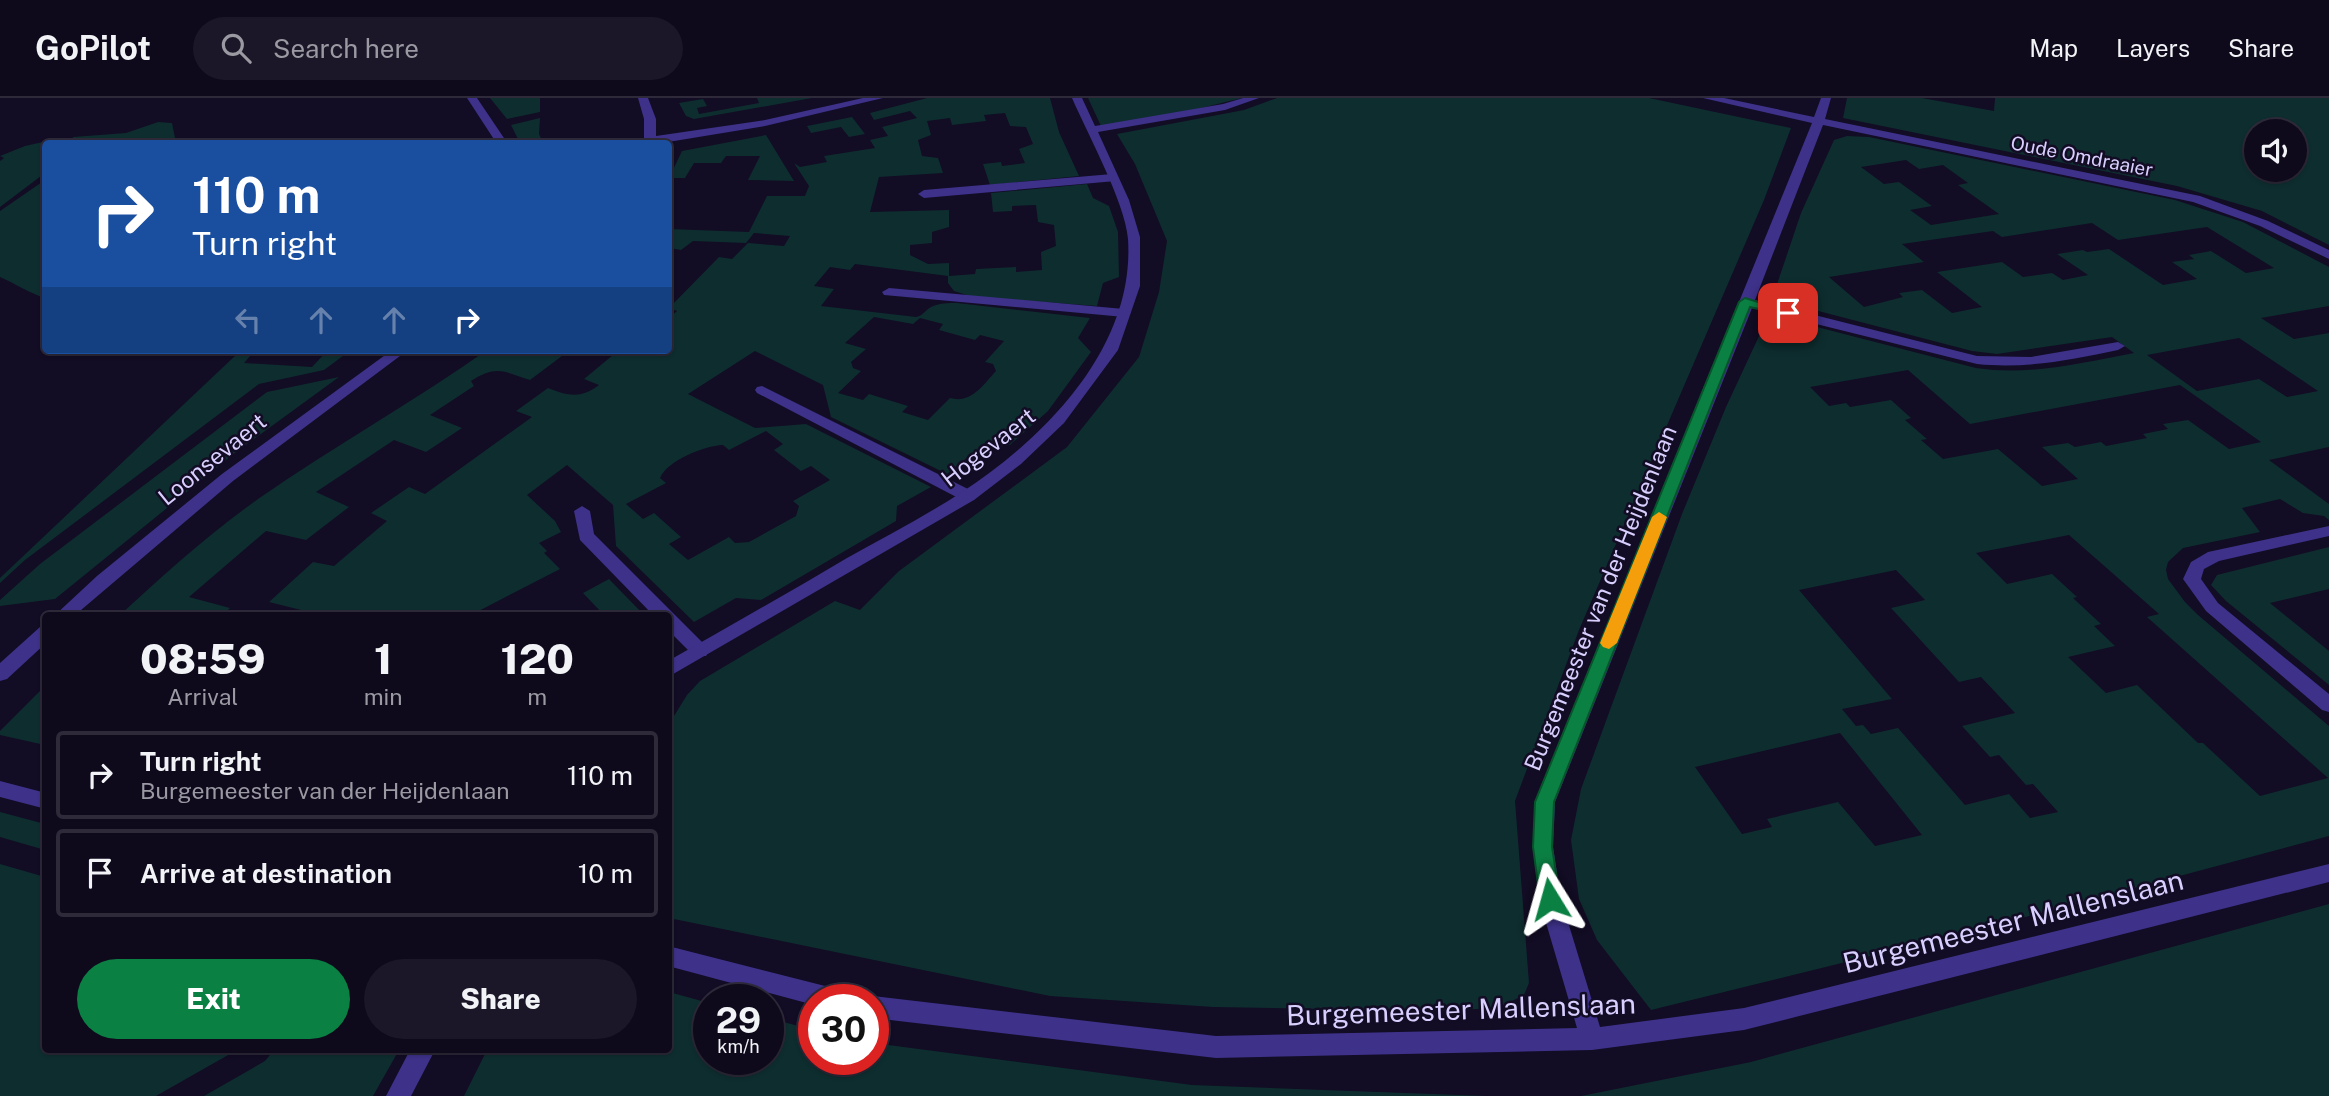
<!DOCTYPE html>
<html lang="en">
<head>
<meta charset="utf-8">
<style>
  body { margin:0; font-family:"Public Sans",sans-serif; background:#1c1728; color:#f1f3f6; height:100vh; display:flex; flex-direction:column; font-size:26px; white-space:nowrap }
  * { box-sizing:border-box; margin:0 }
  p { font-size:23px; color:#9b9aa3 }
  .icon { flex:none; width:38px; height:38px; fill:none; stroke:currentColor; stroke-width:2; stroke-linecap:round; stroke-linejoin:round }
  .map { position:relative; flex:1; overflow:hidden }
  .side { position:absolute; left:42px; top:514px; width:630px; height:441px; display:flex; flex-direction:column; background:#0e091b; border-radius:7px; box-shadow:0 2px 5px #0004,0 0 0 2px #2e2a3a }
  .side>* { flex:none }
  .hud { position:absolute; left:42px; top:42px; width:630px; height:214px; border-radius:7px; box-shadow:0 2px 5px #0004,0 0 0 2px #2e2a3a; background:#1a4fa0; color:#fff; overflow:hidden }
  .controls { position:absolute; left:2244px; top:21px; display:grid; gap:14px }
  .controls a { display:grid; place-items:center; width:63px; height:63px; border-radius:50%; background:#0e091b; box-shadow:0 2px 5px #0004,0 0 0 2px #2e2a3a; font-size:35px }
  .speed { position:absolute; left:693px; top:886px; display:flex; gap:14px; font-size:35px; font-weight:700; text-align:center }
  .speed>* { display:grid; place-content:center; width:91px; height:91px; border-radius:50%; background:#0e091b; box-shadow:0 2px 5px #0004,0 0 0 2px #2e2a3a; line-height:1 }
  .speed small { font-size:18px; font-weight:400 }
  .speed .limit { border:10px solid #d22; background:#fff; color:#111 }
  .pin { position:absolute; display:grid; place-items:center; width:60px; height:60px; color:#fff; margin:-30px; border-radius:14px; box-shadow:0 4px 10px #0006 }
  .me { position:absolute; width:77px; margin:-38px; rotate:352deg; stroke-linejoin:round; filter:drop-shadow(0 0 5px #0008) }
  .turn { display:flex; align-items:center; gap:24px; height:147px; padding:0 35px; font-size:32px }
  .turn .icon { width:91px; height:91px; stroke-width:2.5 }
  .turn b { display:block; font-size:49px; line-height:60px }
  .lanes { display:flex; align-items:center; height:66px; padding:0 35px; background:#0003; justify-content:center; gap:35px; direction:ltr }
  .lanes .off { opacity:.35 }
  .eta { display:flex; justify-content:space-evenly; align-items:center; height:119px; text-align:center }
  .eta b { font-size:42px; font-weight:800; line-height:49px }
  .cta { display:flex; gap:14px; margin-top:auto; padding:14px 35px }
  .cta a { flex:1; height:80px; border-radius:42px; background:#0b8043; color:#fff; font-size:28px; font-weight:800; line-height:80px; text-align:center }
  .cta a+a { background:#1c1728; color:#f1f3f6 }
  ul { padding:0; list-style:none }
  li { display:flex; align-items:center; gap:21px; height:88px; margin:0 14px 10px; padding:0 21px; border:4px solid #2e2a3a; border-radius:7px }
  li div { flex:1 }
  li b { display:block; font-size:26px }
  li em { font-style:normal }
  header { display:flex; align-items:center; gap:42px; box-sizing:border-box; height:98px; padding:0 35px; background:#0e091b; border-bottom:2px solid #2e2a3a }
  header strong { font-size:33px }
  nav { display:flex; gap:38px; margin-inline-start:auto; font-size:24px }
  .search { width:490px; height:63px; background:#1c1728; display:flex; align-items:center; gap:18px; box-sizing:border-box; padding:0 24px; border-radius:38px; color:#9b9aa3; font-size:26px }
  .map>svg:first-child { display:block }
</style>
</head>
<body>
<header>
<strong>GoPilot</strong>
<div class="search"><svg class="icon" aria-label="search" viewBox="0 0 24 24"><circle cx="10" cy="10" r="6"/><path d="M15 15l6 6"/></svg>Search here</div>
<nav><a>Map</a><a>Layers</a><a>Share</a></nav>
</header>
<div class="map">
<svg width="2329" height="998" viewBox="0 0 2329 998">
  <rect width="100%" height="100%" fill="#120c24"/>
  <path fill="#0e2d2f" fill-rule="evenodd" d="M490,0h50v14l-33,7z
    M757,0h55l-118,21 -8,-3 -7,-13 24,-4 4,7 -10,2 2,6 60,-11z
    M927,0h123l9,34 20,44 -89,9 -7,-21 18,-2 1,4 23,-3 -6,-14 14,-5 -7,-17 -16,-1 -5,-13 -21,2 2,6 -34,4 -2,-7 -23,3 4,14 -13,5 4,16 16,2 5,15 -64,4 -9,35 79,-2v17l-17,5v11l-22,2v10l18,9 21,-1v13l26,-2 1,-5 40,-2v5l26,-2 -1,-18 15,-6 -2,-21 -16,-3 -2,-17 -24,1v5l-19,1 -2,-19 96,-9 6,14 16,8 9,26 1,45 -16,6 -6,23 -124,-9 -19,-6 -6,-8v-7l-93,-12 -5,6 -20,-3 -16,19 20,3 -13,17 95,11c8,-2 8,-6 15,-10 8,-4 17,-4 26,-4l133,15 -12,20 13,14 -43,59 -38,34 -35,6 -28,23 -116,-57 -8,-32 -68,-34 -67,43 67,34 51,-4 125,63 -34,19 -1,15 -135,79 -25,-2 -42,24 -78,-76 -3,-41 -46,-40 -40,30 28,26 6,11 -22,11 8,8 -3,2 16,16 -91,47h-174l6,-6 -32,-8 44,-40 21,4 53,-45 -16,-8 38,-26 16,7 107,-77 -16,-6 32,-23c21,8 32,11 51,-3l-15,-6 35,-29h49l1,-32 8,-7 -8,-3 50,-51 13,2 16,-16 36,3 6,-10 -36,-3 -8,10 -53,-2 -12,9 -12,-2v-19l80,3 18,-36h38l4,-10 -15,-23 6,4 27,-5 -3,-6 51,-8 -5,-8 18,-4 -6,-9 35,-9 -7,-7 -36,9 -4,-7zM874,219l39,7 7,-6 23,6 -4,6 36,10 5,-5 24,6 -19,21 8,2 3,7c-13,14 -25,33 -46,27l-22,22 -26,-8 6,-6 -39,-12 -6,6 -25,-7 23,-22 -8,-3 -2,-6 15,-13 -21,-6zM766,333l17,13 -9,6 27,21 10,-5 19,14 -37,21 6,5 -3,10 -47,26 -14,1 -6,-6 -41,23 -19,-16 12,-7 -27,-24 -11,6 -17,-15 40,-21 -6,-5c8,-18 44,-32 63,-33l6,5z
    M1088,0h154l-49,12 -92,16z
    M1277,0h372l142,30 -27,72 -185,430 -64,171 14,182 -5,12 -26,13 -64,3 -221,-4 -163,-11 -381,-78v-194l18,-29 13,-14 135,-80 25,9 39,-39 168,-124 72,-90 20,-65 8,-51 -32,-77 -18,-30 127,-24z
    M1847,0h75l72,13 1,-13h334v147l-67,-34 -85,-25 -334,-68zM2256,33h38v39h-38z
    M852,19l13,17 -16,3 -8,-10 -30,6 -4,-7z
    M540,20l-1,16 4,9h-23l-9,-18z
    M158,24l14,1 4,20h-105l2,-6 53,-4z
    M766,37l28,46 -46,-1 12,-24h-34l-5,7h-27l-9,15h-16l13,-27z
    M1847,38l22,1 306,63 68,22 86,45v39l-68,12 33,21 35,-6v114l-60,13 60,44v16l-5,-4 -21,-3 -23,-14 -38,9 18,24 -77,16 -15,14 -2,8 2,9 17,23 13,13 131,111v110l-333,89 -345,85 -54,-70 -18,-41 -8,-59 10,-51 101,-275 44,-107 40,-86 20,-2 190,49c54,8 105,-5 158,-15l-22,-16 -115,17 -25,-3 -200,-52 29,-86 33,-73zM1906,62l13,9 24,-4 25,18 -10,2 41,29 -68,11 -21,-15 22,-4 -33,-24 -15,2 -23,-17zM2092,125l26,17 89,-13 67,41 -28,5 -35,-22 -22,4 5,4 -22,3 25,17 -34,6 -54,-36 -22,3 -4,-2 -26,4 31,21 -25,5 -11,-7 -29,4 -21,-15 -65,10 45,35 -30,6 -30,-23 -23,3 4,4 -39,10 -35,-30 95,-15 -22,-18 91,-13 9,6zM2239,240l79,53 -31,6 -28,-18 -62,12 -50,-36zM1908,272l62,54 210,-39 81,57 -32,7 -41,-29 -25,4 5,5 -25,5 4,4 -41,8 -5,-4 -26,5 -7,-4 -26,4 36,32 -36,7 -44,-37 -55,10 -22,-19 6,-1 -22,-19 6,-2 -20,-18 -41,7 -4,-4 -17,3 -19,-19zM2069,437l90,79 -12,3 181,161 -68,18 -57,-53h-5l-61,-58 -31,8 -38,-36 47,-11 -21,-20 7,-2 -28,-26 4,-1 -25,-23 -45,10 -31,-31zM1896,472l29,30 -34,8 68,74 22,-5 34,36 -53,13 28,31 9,-2 27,30 7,-1 25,28 -28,6 -21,-24 -44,11 -67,-77 -27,6 -8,-9 -7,1 -14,-17 50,-10 -93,-109zM1840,635l82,102 -47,11 -37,-44 -71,17 5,8 -30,7 -47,-67z
    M61,40l-1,5 -14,1 -1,29 -45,34v-46l4,-3 -4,-2 25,-10z
    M45,82v118c-16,-5 -29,-14 -45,-21v-66z
    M328,252h23l-27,20 -65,14 -234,176 -25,23v-5l237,-224 14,1 -7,8 68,4z
    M487,252h51l24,6 -32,24c-27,-9 -34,-15 -59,1l3,5 -44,29 32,13 -36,24 -32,-12 -78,52 33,15 -43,33 -40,-9 -77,66 41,11 -9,8h-102c44,-41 90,-82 139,-117 75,-52 155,-97 229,-149z
    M339,279l-103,75 -181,147 -55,7v-6l40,-36 227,-172z
    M2329,449v42l-59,14 59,48v34l-103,-84 -15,-16 6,-10z
    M609,481l36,37h-47l4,-3 -19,-20z
    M45,588v59l-45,-10v-4z
    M0,714l45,12v26l-45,-13z
    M0,766l45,13 1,173h191l-81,46h-156z
    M2329,806v192h-748l170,-34z
    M669,894l40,11v56h59v-41l46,12v29h59v-16l319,42 295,11h-1023l23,-46h181z
    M274,952h125l-26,46h-169l61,-35z"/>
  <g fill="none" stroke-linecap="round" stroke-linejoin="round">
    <path fill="#3d3189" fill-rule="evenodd" d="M1112,76l6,4 -2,3 -192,17 -6,-4 6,-4z
      M889,190l235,21 7,4 -7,4 -240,-22 -2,-3z
      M762,288l212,106 2,4 -2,4h-12l-205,-107 -2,-3 2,-3z
      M582,408l8,5 4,23 112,112 3,5 -3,5h-12l-26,-26v-14h-14l-74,-76 -6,-29z"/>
    <path fill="#3d3189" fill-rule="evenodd" d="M467,0h10l31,46h-11z
      M638,0h10l8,21v17l109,-16 98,-22h20l-118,28 -109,18h-12v-25z
      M1072,0h10l13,28 128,-22 20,-6h16l-34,12 -127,22 31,68 11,37v49l-22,64 -54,73 -43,41 -47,36 -306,177v-16c60,-34 120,-68 179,-103 38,-21 78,-42 115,-66 84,-55 173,-145 166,-253 -3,-37 -41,-106 -56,-141z
      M1703,0h21l90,19 7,-19h10l-6,21 375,77 68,25 61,29v9l-69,-33 -67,-24 -370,-77 -68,175 222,56 54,1 87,-15 7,4 -7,4c-47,10 -92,19 -141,14l-225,-56 -197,494 -2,45 8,52 39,128 144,-19 585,-144v18l-585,148 -152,20 -376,8 -343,-40v-19h-8l8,-3 343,40 361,-8 -38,-129 -6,-52 2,-45 277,-679z
      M392,252h16l-175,131 -159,135h-20l43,-40 125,-102z
      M2329,428v10l-110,25 -15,8 -3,10 17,24 111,91v18l-7,-2 -116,-99 -23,-32 8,-17 17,-10z
      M46,528v17l-39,36 -7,2v-18l40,-36z
      M0,683l46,12v16l-46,-12z
      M668,848l165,42 8,4 3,7h-30v6l-146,-39z
      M410,952h25l-24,46h-25z"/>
  </g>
  <path fill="#0b8043" stroke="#07532c" stroke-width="2" d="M1745,200l49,15 -6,3 -38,-9 -196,495 -2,45 8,52 -3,6 -7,2 -7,-2 -3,-6 -7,-52 2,-45 204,-500z"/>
  <path fill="#f59e0b" d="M1659,414l8,5 -50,126 -8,6 -6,-2 -3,-4 52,-126z"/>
  <g text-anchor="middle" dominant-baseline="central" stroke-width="5" stroke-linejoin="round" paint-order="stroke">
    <g font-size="19" fill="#d9cfff" stroke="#120c24">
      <text transform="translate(2082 58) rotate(11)">Oude Omdraaier</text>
    </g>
    <g font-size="23" fill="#d9cfff" stroke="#120c24">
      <text transform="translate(988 349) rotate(-38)">Hogevaert</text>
      <text transform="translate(212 361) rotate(-39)">Loonsevaert</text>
      <text transform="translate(1600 500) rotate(-68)">Burgemeester van der Heijdenlaan</text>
    </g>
    <g font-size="28" fill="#d9cfff" stroke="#120c24">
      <text transform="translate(2013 823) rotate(-14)">Burgemeester Mallenslaan</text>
      <text transform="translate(1461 911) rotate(-2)">Burgemeester Mallenslaan</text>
    </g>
  </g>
</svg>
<div class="controls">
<a><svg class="icon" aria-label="sound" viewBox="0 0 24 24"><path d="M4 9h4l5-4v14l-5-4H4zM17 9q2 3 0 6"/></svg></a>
</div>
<div class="speed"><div>29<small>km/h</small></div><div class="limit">30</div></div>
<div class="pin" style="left:1788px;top:215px;background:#d93025"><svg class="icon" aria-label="arrive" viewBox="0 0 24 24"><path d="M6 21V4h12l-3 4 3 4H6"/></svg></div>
<svg class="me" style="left:1550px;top:801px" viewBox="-20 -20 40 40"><path d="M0-17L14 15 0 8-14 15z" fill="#0b8043" stroke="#fff" stroke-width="4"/></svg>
<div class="hud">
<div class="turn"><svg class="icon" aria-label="right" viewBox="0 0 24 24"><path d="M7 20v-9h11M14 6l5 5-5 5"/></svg><div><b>110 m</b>Turn right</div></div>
<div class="lanes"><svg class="icon off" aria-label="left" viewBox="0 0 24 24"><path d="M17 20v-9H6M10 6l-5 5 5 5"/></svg><svg class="icon off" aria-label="ahead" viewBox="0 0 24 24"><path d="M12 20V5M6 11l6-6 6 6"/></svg><svg class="icon off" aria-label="ahead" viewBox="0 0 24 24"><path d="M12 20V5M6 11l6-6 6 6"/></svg><svg class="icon" aria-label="right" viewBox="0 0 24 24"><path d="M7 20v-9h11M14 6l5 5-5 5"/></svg></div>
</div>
<section class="side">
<div class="eta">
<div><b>08:59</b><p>Arrival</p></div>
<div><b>1</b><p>min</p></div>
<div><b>120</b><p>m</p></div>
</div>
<ul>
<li><svg class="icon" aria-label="right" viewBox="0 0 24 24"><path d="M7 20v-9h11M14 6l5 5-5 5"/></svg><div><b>Turn right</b><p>Burgemeester van der Heijdenlaan</p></div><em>110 m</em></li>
<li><svg class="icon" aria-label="arrive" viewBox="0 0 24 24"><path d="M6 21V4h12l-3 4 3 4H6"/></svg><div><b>Arrive at destination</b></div><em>10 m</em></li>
</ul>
<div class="cta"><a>Exit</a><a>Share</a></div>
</section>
</div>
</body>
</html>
